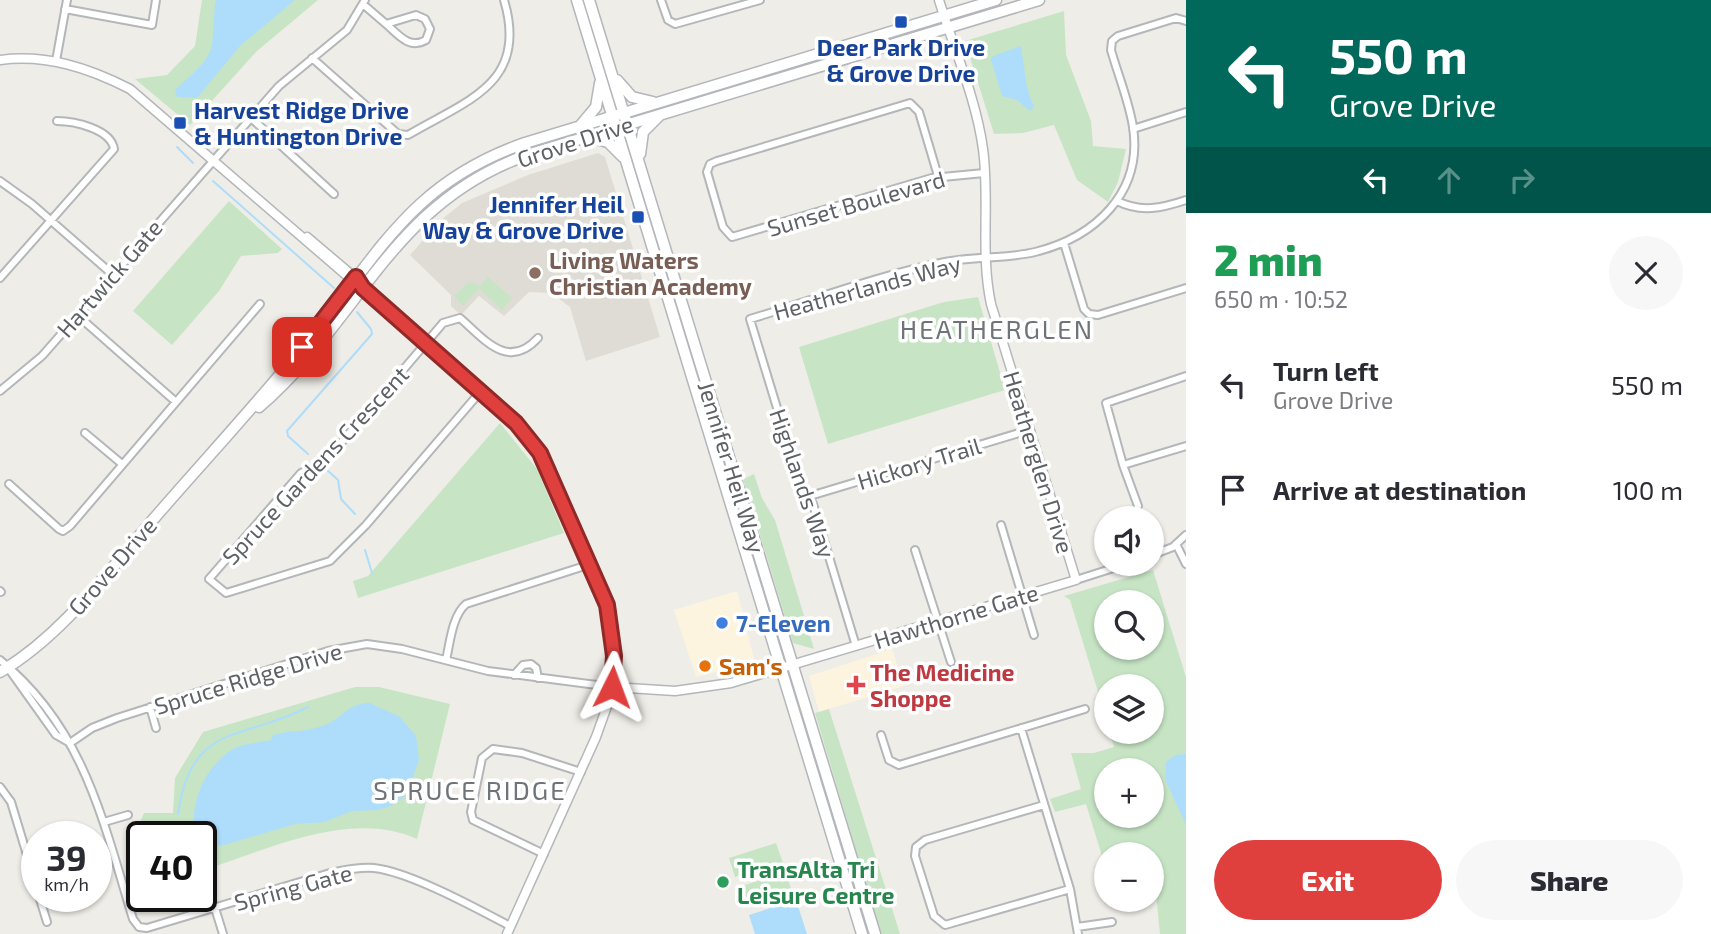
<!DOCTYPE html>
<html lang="en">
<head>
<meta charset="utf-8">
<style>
  body { margin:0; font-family:"Exo 2",sans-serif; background:#f7f7f7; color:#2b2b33; height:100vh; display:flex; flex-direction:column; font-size:26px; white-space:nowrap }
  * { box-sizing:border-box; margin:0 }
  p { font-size:23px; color:#7c7c81 }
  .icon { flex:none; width:38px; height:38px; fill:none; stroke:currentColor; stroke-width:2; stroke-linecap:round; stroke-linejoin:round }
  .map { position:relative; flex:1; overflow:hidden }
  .drawer { display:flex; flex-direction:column; background:#fff; width:525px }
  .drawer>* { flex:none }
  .banner { background:#00695c; color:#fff; overflow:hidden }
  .controls { position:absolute; left:1094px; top:506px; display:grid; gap:14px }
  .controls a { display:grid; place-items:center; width:70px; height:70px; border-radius:50%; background:#fff; box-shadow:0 2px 5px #0004; font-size:35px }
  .speed { position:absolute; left:21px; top:821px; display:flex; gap:14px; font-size:35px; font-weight:700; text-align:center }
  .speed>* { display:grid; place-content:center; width:91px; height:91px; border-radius:50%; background:#fff; box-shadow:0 2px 5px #0004; line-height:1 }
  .speed small { font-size:18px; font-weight:400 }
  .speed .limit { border:4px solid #111; border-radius:10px; background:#fff; color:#111 }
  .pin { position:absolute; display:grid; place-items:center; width:60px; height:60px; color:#fff; margin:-30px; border-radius:14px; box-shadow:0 4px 10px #0006 }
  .me { position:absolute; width:77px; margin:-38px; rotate:3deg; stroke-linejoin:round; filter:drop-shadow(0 0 5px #0008) }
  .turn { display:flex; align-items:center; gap:24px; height:147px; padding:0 28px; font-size:32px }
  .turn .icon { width:91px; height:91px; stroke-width:2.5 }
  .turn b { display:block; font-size:49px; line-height:60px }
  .lanes { display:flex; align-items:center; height:66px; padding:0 28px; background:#0003; justify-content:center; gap:35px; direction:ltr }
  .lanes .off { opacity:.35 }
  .round { display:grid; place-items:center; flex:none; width:74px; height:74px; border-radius:37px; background:#f7f7f7 }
  .summary { display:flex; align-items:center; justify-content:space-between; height:119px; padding:0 28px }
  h1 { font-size:42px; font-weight:800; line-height:52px; color:#1e9e55 }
  .action { display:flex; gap:14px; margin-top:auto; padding:14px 28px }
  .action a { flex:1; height:80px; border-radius:42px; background:#df3f3d; color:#fff; font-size:28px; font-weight:800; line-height:80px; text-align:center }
  .action a+a { background:#f7f7f7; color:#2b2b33 }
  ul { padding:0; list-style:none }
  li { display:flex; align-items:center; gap:21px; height:105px; padding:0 28px }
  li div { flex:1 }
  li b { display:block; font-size:26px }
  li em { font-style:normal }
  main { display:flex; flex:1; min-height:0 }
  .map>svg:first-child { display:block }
</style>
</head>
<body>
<main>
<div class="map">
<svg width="1186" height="934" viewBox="0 0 1186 934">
  <rect width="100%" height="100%" fill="#efede7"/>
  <path fill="#fcf4df" d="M737,591l17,67 -3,5 -55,14 -22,-67z
    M892,649l12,37 -85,26 -10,-36z"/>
  <path fill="#dfdcd5" d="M598,153l7,4 55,180 -74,24 -16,-54 -19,-14 -22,-1 -25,24 -25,-20 -18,19 -10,-9v-11l-41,-40 30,-34 22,-18 66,-28z"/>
  <path fill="#c7e5c5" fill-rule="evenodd" d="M202,0h116l-61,51 -67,74 -55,-46 32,-4 28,-29z
    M1064,11l2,44 25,66 2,25 33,3 -8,33 -10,20 -31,-22 -23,-55 -31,8 -29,1 -29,-93z
    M229,201l53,48 -4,4 -37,3 -22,35 -47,54 -39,-34z
    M488,277l24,21 -10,12 -23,-21 -16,17 -9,-10 16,-15 10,5z
    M978,297l27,93 -177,54 -29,-97 145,-45z
    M500,423l37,46 27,64 -206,65 -5,-17 15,-5z
    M754,474l8,24 13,22 39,129 -21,-6 -50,-164z
    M1153,570l33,107v257h-26l-8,-80h-46v15l-20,-65 -31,8 -5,-13 31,-10 -10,-36h23l20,-6 -4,-15h42v-46h-46v32l-36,-118 -6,-4zM1106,602h46v46h-46zM1106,770h46v46h-46z
    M355,687h24l71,17 -33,135c-68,-30 -149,11 -214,31l13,27 -6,2 -9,-18v-45h-48l-15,-9 6,-14h29l2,-35 28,-46z
    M829,709l71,225h-19l-66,-221z
    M776,843l7,20 -48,14 -6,-19z
    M786,872l6,20 -48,15 -6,-20z"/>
  <path fill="#adddfa" d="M216,0h79l-54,45 -44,53 -20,-1 -2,-7c12,-12 35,-28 37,-46 2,-15 1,-29 4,-44z
    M1021,46l6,42 7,19 -4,4 -13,-11 -15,-4 -11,-36 2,-4z
    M370,703l30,14 16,19 3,24 -13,35 -13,10 -15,5 -26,1 -28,11 -29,2 -74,22 -20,-4v-6h-6c-6,-32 9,-69 38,-87 10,-6 26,-6 38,-9l2,-5c16,-5 34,-3 49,-9 23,-8 22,-22 48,-23z
    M1186,754v71l-21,-46 1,-17 9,-7z
    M796,900l11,34h-52l-6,-19z"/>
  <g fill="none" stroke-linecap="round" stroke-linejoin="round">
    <path stroke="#adddfa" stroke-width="2" d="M177,147l16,16
      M213,181l121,107
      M308,454l-20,-18 -1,-5 85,-97 -1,-5 -14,-17
      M326,469l12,11 3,19 14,15
      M365,550l7,23
      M178,814c13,-93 65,-73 130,-107"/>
    <g stroke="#b4b7ba" stroke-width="10">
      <path id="minor" d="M661,0l7,20 7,4 85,-24
        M364,5l22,19
        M65,9l87,16 4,-25
        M416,15l9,4 5,10 -4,11c-17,10 -28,-6 -40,-16z
        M312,58l86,76 10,1c59,-35 121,-51 96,-135
        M56,61l11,-61
        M250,117l84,77
        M1133,129l53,-17
        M938,176l-19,-64 -9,-9 -193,58 -7,3 -3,8 16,55 9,10 200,-59 52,-5
        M0,181l32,23 80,70
        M1117,201c24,12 45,7 69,-1
        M1064,243l20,66 5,5 9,1 88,-27
        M0,278l114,-129c-3,-20 -40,-28 -57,-28
        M77,315l99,87
        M0,391l42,-35 237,-270 68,-56 18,-30
        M481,391l-115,134 -36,36 -104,32 -17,-14 92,-106 27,-15 115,-135 17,-5c24,21 48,53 78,20
        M85,433l37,31
        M1123,465l63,-19
        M9,484l50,45 4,2 7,-5 190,-222
        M810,496l219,-66
        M1138,506l-15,-41 -17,-62 80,-27
        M1001,525l33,110
        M1176,544l10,20
        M915,550l36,112
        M1152,555l21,-8 13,-12
        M1076,580l50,-16
        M0,591l1,1
        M856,646l-43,-142 -15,-27 -48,-158c64,-19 129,-44 195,-57 29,-6 61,-3 90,-10 60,-15 108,-59 98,-125 -4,-26 -15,-52 -22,-77l1,-9 6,-5 58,-18 10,3
        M0,660c84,68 103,161 133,259l6,8 8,1 183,-55c14,-3 29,-6 44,-5 36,4 102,40 136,58
        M446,660c4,-17 6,-44 20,-56l125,-40
        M11,672l45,63 14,8
        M514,675l9,-10 8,-1 5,4 2,10
        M150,707l6,21
        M1021,728l49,161 8,45
        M881,735l8,25 10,5 186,-56
        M70,743l22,-15 25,-10 211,-67 39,-7 35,5 86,22 124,16
        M0,787l11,15 26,86
        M1044,805l-119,35 -9,7 -1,9 19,60 11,9 125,-36
        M104,822l24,-7
        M544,854l-71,-34 -2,-8 11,-54 11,-9 29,4 59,19
        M39,896l8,26
        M215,908l8,26
        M1077,927l35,-5"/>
    </g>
    <g stroke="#b4b7ba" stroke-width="11">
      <path id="tertiary" d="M0,60c47,-6 89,8 130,29l374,322 27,28 20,35 56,131 7,51 -3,39 -15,42 -89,197
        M307,237l52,44
        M612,687l63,4 56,-8 345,-103 -85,-276c-11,-51 -1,-103 -8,-155 -7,-51 -29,-100 -44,-149"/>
    </g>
    <g stroke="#b3b6ba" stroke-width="13">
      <path id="secondary" d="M577,0l285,934
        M589,0l286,934
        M617,80l15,17 21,5
        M581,125l15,-18 4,-24
        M589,137l19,5 15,15
        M640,154l3,-22 16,-16
        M259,407c101,-87 132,-204 268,-252l512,-155
        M0,672c63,-37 109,-102 157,-157 53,-61 109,-121 159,-184 67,-85 100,-150 209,-188l471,-143"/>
    </g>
    <use href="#minor" stroke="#fff" stroke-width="6"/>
    <use href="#tertiary" stroke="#fff" stroke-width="8"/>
    <use href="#secondary" stroke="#fff" stroke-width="10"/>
  </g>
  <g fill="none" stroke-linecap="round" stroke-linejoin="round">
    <g stroke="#912928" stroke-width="18">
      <path id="route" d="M302,347l54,-70 7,11 153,135 24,30 67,152 7,51 -2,31"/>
    </g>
    <use href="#route" stroke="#df3f3d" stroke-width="12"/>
  </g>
  <g fill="#1a4fb4" stroke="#fff" stroke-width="2.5">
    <rect x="894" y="15" width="14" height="14" rx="3.5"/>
    <rect x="173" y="116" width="14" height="14" rx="3.5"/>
    <rect x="631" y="210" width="14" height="14" rx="3.5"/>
  </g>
  <circle fill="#8d6e63" stroke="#fff" stroke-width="2.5" cx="535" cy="273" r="7"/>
  <circle fill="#3f7fe0" stroke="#fff" stroke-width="2.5" cx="722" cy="623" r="7"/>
  <circle fill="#e8710a" stroke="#fff" stroke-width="2.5" cx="705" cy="666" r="7"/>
  <path fill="#e0444e" stroke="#fff" stroke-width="2.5" d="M852.5 674.5h7v7h7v7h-7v7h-7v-7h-7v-7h7z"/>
  <circle fill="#2e9e5b" stroke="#fff" stroke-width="2.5" cx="723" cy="882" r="7"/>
  <g text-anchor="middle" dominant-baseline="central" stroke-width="7" stroke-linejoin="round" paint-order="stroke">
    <g font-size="23" font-weight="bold" fill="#164399" stroke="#fff">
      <text x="901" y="47">Deer Park Drive<tspan x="901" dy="26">&amp; Grove Drive</tspan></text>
      <text x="194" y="110" text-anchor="start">Harvest Ridge Drive<tspan x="194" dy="26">&amp; Huntington Drive</tspan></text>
      <text x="624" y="204" text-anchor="end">Jennifer Heil<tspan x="624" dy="26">Way &amp; Grove Drive</tspan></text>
    </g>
    <g font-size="23" fill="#5e6266" stroke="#fff">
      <text transform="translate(575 141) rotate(-18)">Grove Drive</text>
      <text transform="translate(856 203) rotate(-16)">Sunset Boulevard</text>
      <text transform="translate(109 278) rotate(-49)">Hartwick Gate</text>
      <text transform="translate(867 287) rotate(-15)">Heatherlands Way</text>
      <text transform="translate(1039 462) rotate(73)">Heatherglen Drive</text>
      <text transform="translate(919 463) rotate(-17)">Hickory Trail</text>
      <text transform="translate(315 465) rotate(-47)">Spruce Gardens Crescent</text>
      <text transform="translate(732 467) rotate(73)">Jennifer Heil Way</text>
      <text transform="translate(803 483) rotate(71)">Highlands Way</text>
      <text transform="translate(112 566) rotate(-49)">Grove Drive</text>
      <text transform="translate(956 616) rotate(-17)">Hawthorne Gate</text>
      <text transform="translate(248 678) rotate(-17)">Spruce Ridge Drive</text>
      <text transform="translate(293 887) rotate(-15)">Spring Gate</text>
    </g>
    <g font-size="23" font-weight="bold" fill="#785e54" stroke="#fff" text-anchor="start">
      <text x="549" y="260">Living Waters<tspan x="549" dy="26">Christian Academy</tspan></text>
    </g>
    <g font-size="23" font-weight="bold" fill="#366cbe" stroke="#fff" text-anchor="start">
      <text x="736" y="623">7-Eleven</text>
    </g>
    <g font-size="23" font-weight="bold" fill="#c56008" stroke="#fff" text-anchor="start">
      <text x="719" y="666">Sam's</text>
    </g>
    <g font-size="23" font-weight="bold" fill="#be3a42" stroke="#fff" text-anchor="start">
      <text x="870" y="672">The Medicine<tspan x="870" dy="26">Shoppe</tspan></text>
    </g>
    <g font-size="23" font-weight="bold" fill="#27864d" stroke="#fff" text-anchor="start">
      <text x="737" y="869">TransAlta Tri<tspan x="737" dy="26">Leisure Centre</tspan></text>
    </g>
    <g font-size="26" letter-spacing="2" fill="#6f7478" stroke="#fff">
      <text x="997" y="328">HEATHERGLEN</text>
      <text x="470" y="789">SPRUCE RIDGE</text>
    </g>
  </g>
</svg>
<div class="controls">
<a><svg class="icon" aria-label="sound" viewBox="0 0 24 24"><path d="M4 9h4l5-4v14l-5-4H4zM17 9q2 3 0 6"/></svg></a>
<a><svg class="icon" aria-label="search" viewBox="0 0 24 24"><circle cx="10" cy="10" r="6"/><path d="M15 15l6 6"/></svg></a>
<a><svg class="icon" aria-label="layers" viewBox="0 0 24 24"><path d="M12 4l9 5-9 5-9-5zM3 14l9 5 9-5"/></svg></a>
<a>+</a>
<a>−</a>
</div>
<div class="speed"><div>39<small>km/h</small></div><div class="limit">40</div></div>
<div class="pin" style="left:302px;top:347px;background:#d93025"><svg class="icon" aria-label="arrive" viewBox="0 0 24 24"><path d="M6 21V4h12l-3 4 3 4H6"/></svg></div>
<svg class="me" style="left:612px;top:687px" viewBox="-20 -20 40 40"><path d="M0-17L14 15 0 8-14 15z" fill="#df3f3d" stroke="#fff" stroke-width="4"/></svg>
</div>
<section class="drawer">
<div class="banner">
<div class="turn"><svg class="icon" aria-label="left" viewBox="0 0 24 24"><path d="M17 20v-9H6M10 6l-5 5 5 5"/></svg><div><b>550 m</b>Grove Drive</div></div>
<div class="lanes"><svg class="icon" aria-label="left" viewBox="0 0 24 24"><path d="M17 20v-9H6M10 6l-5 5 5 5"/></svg><svg class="icon off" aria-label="ahead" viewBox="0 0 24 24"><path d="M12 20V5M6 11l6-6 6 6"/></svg><svg class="icon off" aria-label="right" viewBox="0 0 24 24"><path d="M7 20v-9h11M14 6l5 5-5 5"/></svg></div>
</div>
<div class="summary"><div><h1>2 min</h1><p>650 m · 10:52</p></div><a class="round"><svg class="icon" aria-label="close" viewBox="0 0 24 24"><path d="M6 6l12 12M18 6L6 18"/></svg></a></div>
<ul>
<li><svg class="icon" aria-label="left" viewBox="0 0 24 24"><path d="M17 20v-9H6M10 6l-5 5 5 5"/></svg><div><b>Turn left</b><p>Grove Drive</p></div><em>550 m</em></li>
<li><svg class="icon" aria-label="arrive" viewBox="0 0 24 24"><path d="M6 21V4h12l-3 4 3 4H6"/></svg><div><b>Arrive at destination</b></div><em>100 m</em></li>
</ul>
<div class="action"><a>Exit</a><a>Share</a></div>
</section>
</main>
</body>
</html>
